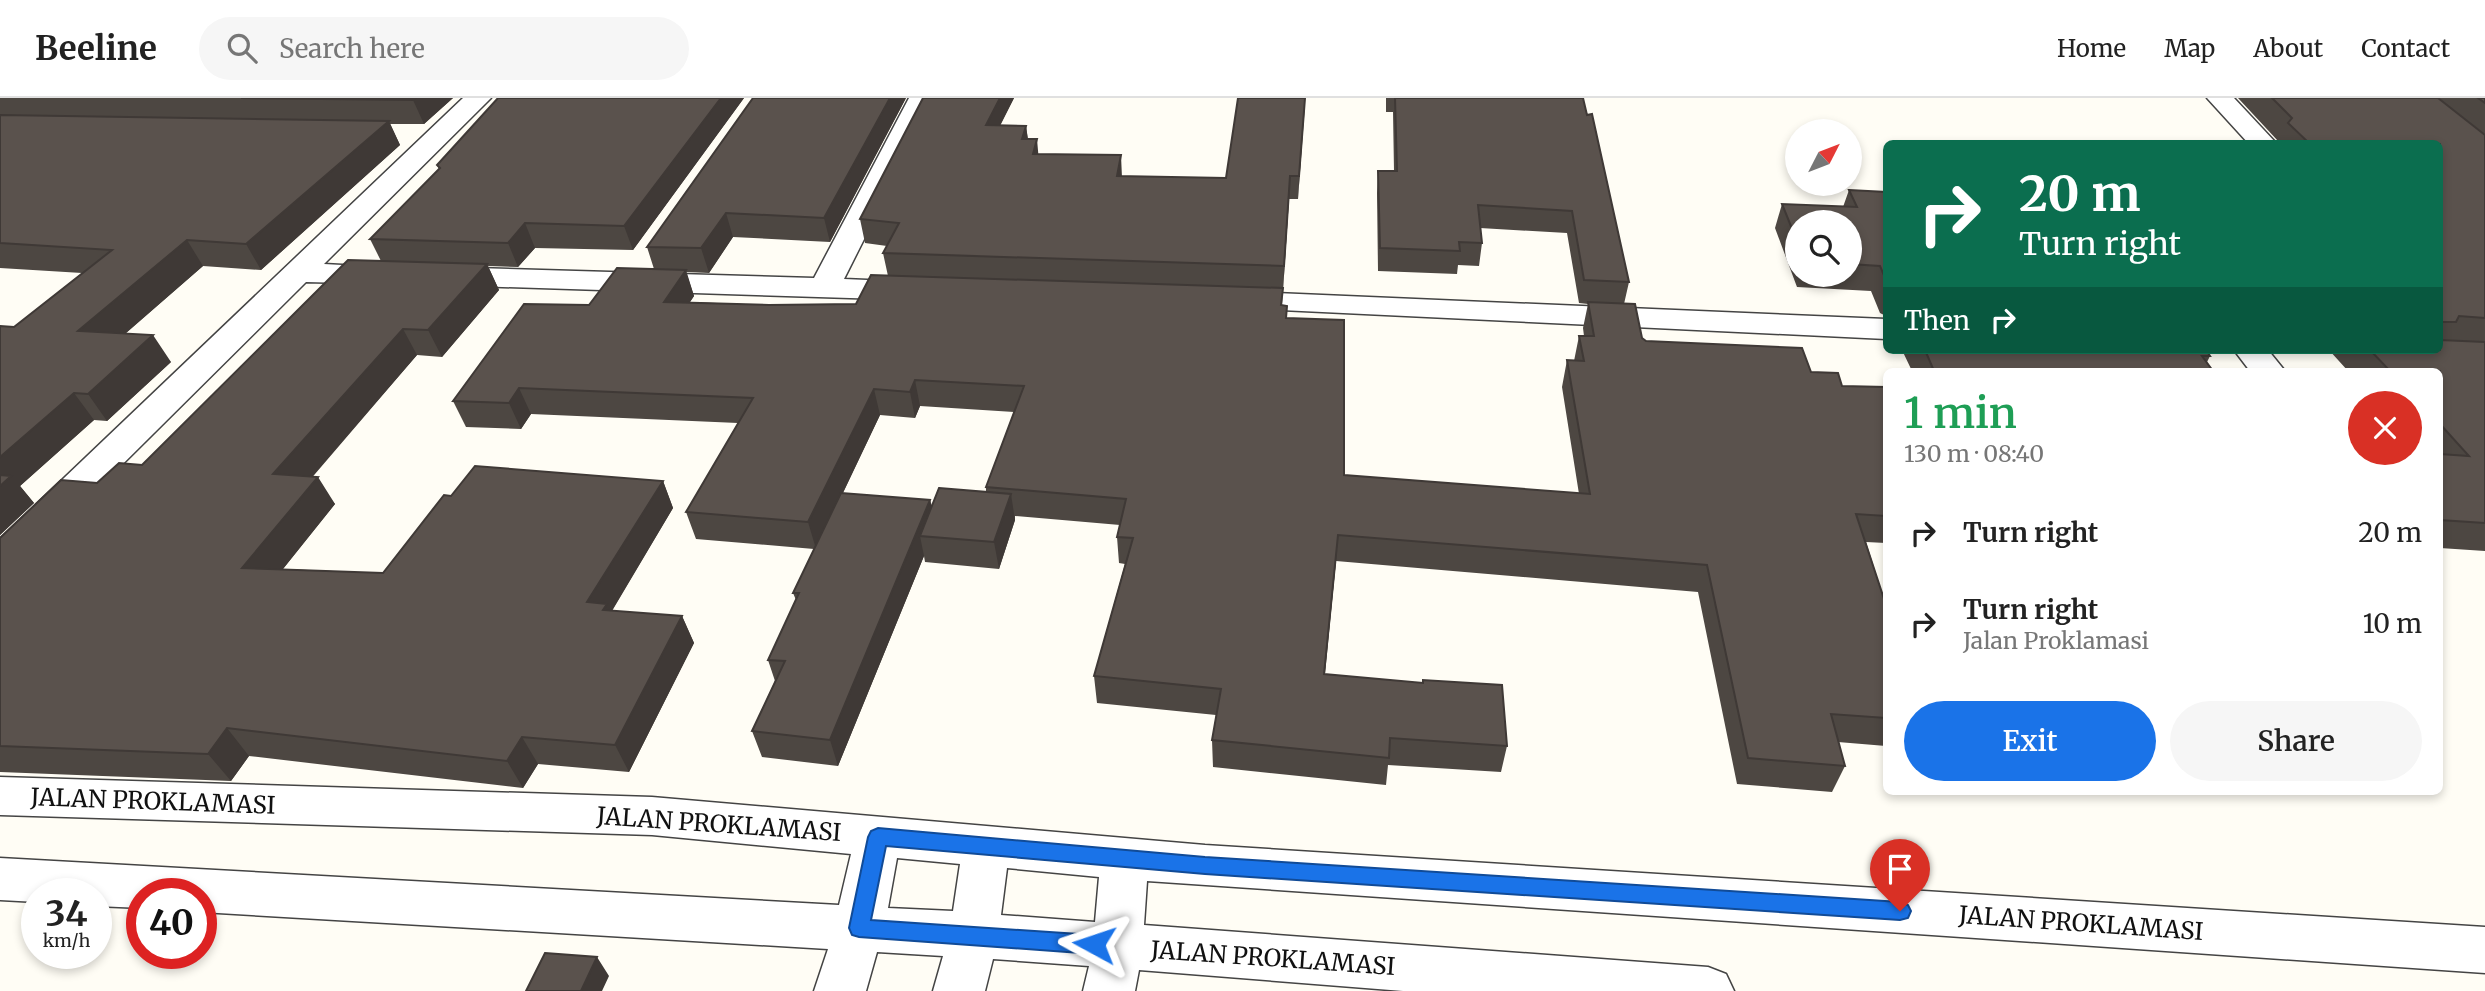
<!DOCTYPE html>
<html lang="en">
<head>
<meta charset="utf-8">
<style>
  body { margin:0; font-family:Merriweather,serif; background:#f6f6f6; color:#222; height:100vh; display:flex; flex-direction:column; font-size:26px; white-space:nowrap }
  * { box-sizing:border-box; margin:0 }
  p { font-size:23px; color:#767676 }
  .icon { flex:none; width:38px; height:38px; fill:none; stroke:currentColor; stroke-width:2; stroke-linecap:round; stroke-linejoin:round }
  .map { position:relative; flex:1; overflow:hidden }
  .sheet { position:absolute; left:1883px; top:270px; width:560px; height:427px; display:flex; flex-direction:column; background:#fff; border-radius:10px; box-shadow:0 4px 10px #0003 }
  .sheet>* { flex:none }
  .banner { position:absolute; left:1883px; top:42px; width:560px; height:214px; border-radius:10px; box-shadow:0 4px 10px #0003; background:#0b6e4f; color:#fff; overflow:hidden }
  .needle { width:46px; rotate:48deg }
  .tools { position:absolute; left:1785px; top:21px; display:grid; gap:14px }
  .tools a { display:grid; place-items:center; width:77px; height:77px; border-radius:50%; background:#fff; box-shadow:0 4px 10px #0003; font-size:35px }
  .speed { position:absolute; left:21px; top:780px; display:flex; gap:14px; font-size:35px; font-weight:700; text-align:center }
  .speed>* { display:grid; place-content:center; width:91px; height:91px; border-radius:50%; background:#fff; box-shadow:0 4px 10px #0003; line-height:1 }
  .speed small { font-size:18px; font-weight:400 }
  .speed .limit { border:10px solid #d22; background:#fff; color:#111 }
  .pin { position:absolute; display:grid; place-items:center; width:60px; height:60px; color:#fff; margin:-72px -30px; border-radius:50% 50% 50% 0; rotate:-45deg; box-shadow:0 0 7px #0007 }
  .pin .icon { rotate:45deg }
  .me { position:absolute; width:77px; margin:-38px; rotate:275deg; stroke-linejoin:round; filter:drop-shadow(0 0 5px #0008) }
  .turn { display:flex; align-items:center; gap:24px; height:147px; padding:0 21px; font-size:32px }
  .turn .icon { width:91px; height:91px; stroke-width:2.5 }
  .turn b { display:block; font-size:49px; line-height:60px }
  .then { display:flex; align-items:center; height:66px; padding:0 21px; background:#0003; gap:14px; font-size:26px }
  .round { display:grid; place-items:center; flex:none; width:74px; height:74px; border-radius:37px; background:#f6f6f6 }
  .overview { display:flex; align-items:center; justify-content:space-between; height:119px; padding:0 21px }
  h1 { font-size:42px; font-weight:600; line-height:52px; color:#1e9e55 }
  .primary-button { display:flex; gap:14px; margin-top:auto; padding:14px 21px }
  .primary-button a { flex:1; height:80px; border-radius:42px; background:#1a73e8; color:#fff; font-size:28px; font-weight:600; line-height:80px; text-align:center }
  .primary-button a+a { background:#f6f6f6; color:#222 }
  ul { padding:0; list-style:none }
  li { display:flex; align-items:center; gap:21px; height:91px; padding:0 21px }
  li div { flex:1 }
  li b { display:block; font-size:26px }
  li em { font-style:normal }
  header { display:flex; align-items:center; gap:42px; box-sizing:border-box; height:98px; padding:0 35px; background:#fff; border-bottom:2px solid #e0e0e0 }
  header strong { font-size:33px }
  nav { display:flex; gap:38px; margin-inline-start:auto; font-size:24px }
  .search { width:490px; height:63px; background:#f6f6f6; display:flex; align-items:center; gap:18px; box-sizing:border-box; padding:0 24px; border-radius:38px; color:#767676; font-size:26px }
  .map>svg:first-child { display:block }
</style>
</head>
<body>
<header>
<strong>Beeline</strong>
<div class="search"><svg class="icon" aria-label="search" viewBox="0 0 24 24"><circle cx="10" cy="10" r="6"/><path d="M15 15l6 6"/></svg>Search here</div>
<nav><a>Home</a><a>Map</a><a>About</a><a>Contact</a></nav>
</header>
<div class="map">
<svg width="2485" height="893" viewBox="0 0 2485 893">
  <rect width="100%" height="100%" fill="#fffdf5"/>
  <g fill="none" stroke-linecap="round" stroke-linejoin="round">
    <g stroke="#444" stroke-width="3">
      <path id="minor" d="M463,0h28l-167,166 73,4 4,7 -4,7 -11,2 -80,-2 -292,290 -14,4v-37z
        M909,0h26l-91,181 70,3 11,2 5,7 -5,7 -11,2 -472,-15 -11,-2 -4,-7 4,-7 11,-2 372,11z
        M2207,0h27l43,46h-28z
        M1230,193l656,28v20l-667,-32 -5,-7 5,-7z
        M2234,252h34l17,21h-35z
        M0,679l652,20 553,48 1280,82v46l-1338,-92 -3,44 564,42 18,7 8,17h-331l-264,-21 -4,21h-52l6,-25 -96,-7 -8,32h-52l10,-35 -66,-4 -11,39h-52l14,-42 -627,-37v-18h-59v14l-46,-2v-12h-59v8l-37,-2v-42l839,47 12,-51 -199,-19 -652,-20zM897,760l63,6 -7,47 -65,-3zM1007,770l92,9 -4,45 -94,-7z"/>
    </g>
    <use href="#minor" fill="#fff" fill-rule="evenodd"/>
  </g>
  <path fill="#4d4742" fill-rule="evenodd" d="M0,0h453l-29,26h-34l10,21 -139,125 -58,-4 -78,68 46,28 -64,59 -13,-1 -74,66 14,17 -34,32v-209l14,1 68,-54 -82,-5z
    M498,0h246l-111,152 -98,-2 -17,19 -30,-1 11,24 -57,67 -25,-2 -105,121 23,28 -52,65 100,4 68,-77 212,-15 10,27 -61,103 70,5 12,27 -65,129 -91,-8 -15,24 -274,-32 -18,25 -231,-9v-234l97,-55 45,-18 239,-204 -11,-22 69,-70 -2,-4z
    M906,0l-76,144 -97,-5 -24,36 -23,-1 8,24 -4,6 79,3 87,-1 32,-28 -5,-23 4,-7 -22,-3 -5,-24 63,-121h91l-14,27 26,1 2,13 10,15 84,22 104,2 79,-80 -7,101h-9l-7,107 62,169 235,19 -17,-107 5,-27 7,1 5,-25h5l-1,-8 5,-24 -9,-1 -12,-70 -87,-5 2,15 -3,23 -21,-1 -1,9 -79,-3 -1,-78 1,-22h16l-1,-59h-7v-14h197l46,184 -5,22 18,34 4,3 165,31 31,14 44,1v156l-20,-1 20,63v141l-48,-4 7,24 -13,26 -95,-8 -39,-192 -362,-31 -11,113 182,72 -6,26 -113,-7 -2,20 -173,-18 -1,-27 4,-25 -119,-12 -3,-27 31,-112 -6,-1 -2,-26 3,-12 -105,-9v4l-16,49 -74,-7 -1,-6 -86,210 -76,-9 -10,-26 23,-50 -7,-21 28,-60 -3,-7 21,-44 -118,-10 -10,-27 52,-89 -207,-9 -10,15 -55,-2 -13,-26 136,-96 65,-36 -7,-22zM920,308l94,6 -28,75v5l-54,14 -2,-6 -87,-7 37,-78 35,3z
    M2238,0h247v453l-45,-3v-177h-92l-19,-21h111v-206h-163l1,-3z
    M1849,92l37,2v124l-6,-3 -9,-22 -74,-4 -22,-59 7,-24 61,3zM1797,124h53v53h-53z
    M1902,252h304l4,6 -3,6 6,9h-301z"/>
  <path fill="#3f3936" d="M415,0h38l-29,26 -11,-24z
    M721,0h23l-111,152 -9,-24z
    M890,0h16l-76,144 -6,-24z
    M1000,0h14l-25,50 -3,-23z
    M1305,0v7l-7,94 1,-23z
    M389,23l11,24 -139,125 -15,-26z
    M1026,28l3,23 -7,-10z
    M1037,41l2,23 -6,-8z
    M1121,57l1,23 -5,-2z
    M1290,78l-1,23 -6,92 1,-25z
    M726,115l7,24 -24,36 -8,-25z
    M525,125l10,25 -17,19 -10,-24z
    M187,142l16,26 -106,92 -19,-27z
    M487,166l12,26 -57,67 -14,-27z
    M686,172l8,26 -21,31 -9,-25z
    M403,231l14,26 -126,147 -18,-28z
    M153,237l18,27 -64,59 -19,-27z
    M915,282l5,26 -5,12 -5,-26z
    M519,290l12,26 -10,15 -12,-26z
    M874,291l6,26 -64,134 -8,-27z
    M74,295l20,27 -74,66 14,17 -34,32v-78z
    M318,379l17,27 -73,91 -20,-27z
    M663,383l10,27 -62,104 -24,-10z
    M1011,396l4,26 -16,49 -5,-27z
    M930,402l6,26 -16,10 4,20 -86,210 -8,-26z
    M1338,437l-2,26 -14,139 2,-26z
    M682,518l12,27 -65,129 -14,-27z
    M227,630l22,28 -18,25 -23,-27z
    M522,639l16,27 -15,24 -16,-27z
    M597,859l12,19 -7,15h-21z"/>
  <path fill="#5a524d" stroke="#3f3936" stroke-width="2" d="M241,0h174l-2,2z
    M498,0h223l-97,128 -99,-3 -17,20 -138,-4 70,-71 -3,-3z
    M753,0h137l-66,120 -98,-5 -25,35 -54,-1z
    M923,0h77l-14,27 40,1 -4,13h15l-4,15 88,1 -4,21 109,2 12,-80h67l-6,78h-9l-6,90 -401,-13 16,-30 -39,-4z
    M1395,0h188l4,17 5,-1 37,168 -45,-2 -12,-69 -94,-6 4,38 -23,-1 1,9 -80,-3 -2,-77h19z
    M2272,0h166l47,37v183l-26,-2 -3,6h-16v-178h-130l-22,-21 4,-5z
    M2478,0h7v5z
    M0,17l389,6 -143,123 -59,-4 -109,91 75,4 -65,59 -14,-1 -74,64v-131l14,1 98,-77 -112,-7z
    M1849,92l37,2v88l-6,-14 -30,-2v-42h-53v19l-15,-37 75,3z
    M348,162l139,4 -59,66 -25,-1 -130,145 45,3 -76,91 141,5 61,-78 7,1 24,-30 188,15 -76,121 20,2 -4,6 79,6 -67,129 -93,-8 -15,24 -280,-33 -19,26 -208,-8v-208l61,-58 36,3 22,-20 23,2z
    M617,170l69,2 -22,32 105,3 87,-1 15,-29 412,13 -2,17 6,1 -1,12 58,2v155l246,19 -23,-134 17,1 -5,-25h15l-6,-34 47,2 7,34 4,3 156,7 9,24 27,1 4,13 44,1v129l-30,-2 30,91v113l-55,-4 14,52 -97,-8 -41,-193 -369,-30 -14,139 99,9v-3l79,5 5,61 -117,-8 -1,20 -177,-18 9,-51 -127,-13 39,-138 -16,-1 9,-38 -140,-12 38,-101 -109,-6 -5,12 -36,-3 -66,133 -122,-10 67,-114 -234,-10 -10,15 -56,-2 71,-97 65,1z
    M2440,242l45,2v181l-45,-3v-66l29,2 -29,-32v-53h-50l-20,-21h70z
    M1925,252h281l4,6h-8l11,15h-279z
    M0,377l11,1 -11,10z
    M939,390l72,6 -17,48 -74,-6z
    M841,395l89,7 -100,240 -78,-9 33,-70 -17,-1 31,-67h-6z
    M545,855l52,4 -16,34h-55z"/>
  <path fill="#1a73e8" stroke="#114b97" stroke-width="2" d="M878,730l327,29 695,45 8,3 3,6 -3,7 -8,2 -695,-46 -319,-28 -15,74 223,15 7,3 3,6 -3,7 -7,3 -235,-17 -7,-2 -3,-7 19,-91 3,-6z"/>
  <g text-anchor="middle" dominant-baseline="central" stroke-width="7" stroke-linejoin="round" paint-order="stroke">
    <g font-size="24" fill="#111" stroke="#fff">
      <text transform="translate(153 703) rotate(2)">JALAN PROKLAMASI</text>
      <text transform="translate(719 726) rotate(4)">JALAN PROKLAMASI</text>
      <text transform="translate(2081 825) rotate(4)">JALAN PROKLAMASI</text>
      <text transform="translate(1273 860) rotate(4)">JALAN PROKLAMASI</text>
    </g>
  </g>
</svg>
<div class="tools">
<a><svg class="needle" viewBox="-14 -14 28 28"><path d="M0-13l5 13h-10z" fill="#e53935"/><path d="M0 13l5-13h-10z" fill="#767676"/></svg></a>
<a><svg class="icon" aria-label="search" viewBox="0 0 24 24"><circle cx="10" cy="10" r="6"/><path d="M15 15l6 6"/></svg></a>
</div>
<div class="speed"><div>34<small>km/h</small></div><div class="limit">40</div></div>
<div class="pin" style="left:1900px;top:813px;background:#d93025"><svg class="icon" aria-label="arrive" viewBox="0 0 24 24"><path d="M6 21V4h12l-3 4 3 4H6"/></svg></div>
<svg class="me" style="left:1094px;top:846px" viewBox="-20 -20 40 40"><path d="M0-17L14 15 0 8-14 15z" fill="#1a73e8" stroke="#fff" stroke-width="4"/></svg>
<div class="banner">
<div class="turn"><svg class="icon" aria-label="right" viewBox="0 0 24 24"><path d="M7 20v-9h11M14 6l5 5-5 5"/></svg><div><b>20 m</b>Turn right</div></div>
<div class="then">Then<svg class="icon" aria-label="right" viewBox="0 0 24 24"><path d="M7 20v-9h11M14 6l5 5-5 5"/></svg></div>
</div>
<section class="sheet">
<div class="overview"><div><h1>1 min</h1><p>130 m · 08:40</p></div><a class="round" style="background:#d93025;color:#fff"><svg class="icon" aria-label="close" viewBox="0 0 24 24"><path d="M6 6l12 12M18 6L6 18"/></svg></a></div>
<ul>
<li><svg class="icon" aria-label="right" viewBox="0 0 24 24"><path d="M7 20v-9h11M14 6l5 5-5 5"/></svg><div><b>Turn right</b></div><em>20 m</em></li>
<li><svg class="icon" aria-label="right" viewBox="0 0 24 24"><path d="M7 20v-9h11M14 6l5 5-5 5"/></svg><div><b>Turn right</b><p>Jalan Proklamasi</p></div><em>10 m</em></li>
</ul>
<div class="primary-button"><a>Exit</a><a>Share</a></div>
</section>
</div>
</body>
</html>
